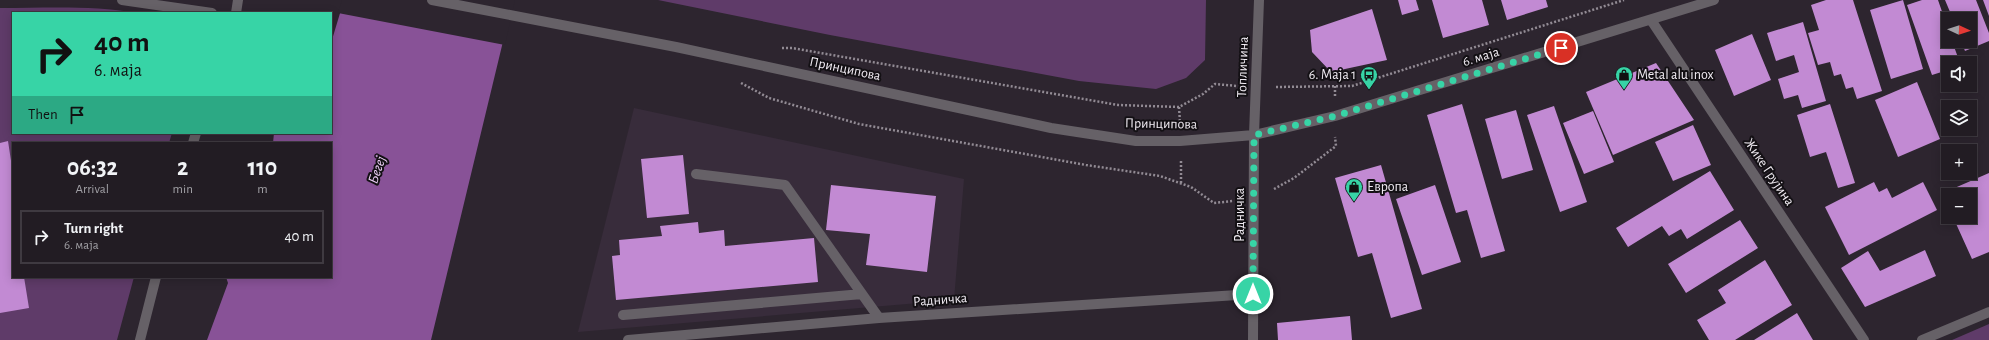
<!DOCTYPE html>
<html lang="en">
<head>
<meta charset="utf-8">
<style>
  body { margin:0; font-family:"Alegreya Sans",sans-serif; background:#2a252b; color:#f1f3f6; height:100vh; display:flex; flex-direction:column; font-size:15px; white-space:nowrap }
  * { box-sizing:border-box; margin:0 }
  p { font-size:13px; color:#a2a1a6 }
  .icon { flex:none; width:22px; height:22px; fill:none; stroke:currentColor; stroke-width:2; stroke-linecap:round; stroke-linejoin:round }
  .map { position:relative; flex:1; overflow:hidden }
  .sheet { position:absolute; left:12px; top:142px; width:320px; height:136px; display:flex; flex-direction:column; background:#221c23; border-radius:0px; box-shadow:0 2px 10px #0003,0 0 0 1px #3f3a41 }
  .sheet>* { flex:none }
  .guide { position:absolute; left:12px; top:12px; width:320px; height:122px; border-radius:0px; box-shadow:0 2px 10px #0003,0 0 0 1px #3f3a41; background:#37d4a6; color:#111; overflow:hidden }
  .needle { width:26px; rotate:93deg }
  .buttons { position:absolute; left:1941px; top:12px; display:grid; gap:8px }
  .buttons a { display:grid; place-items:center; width:36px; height:36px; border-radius:0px; background:#221c23; box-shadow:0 2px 10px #0003,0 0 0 1px #3f3a41; font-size:20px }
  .pin { position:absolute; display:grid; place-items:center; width:34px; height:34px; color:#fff; margin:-17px; border:2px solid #fff; border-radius:50%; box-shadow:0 1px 4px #0007 }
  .me { position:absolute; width:44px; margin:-22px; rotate:0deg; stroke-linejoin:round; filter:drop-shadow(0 0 3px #0008) }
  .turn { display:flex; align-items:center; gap:14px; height:84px; padding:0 16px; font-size:18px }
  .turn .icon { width:52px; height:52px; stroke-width:2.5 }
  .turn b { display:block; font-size:28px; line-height:34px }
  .then { display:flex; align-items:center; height:38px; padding:0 16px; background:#0003; gap:8px; font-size:15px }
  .eta { display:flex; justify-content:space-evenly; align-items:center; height:68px; text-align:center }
  .eta b { font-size:24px; font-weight:700; line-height:28px }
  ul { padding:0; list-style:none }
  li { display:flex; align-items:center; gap:12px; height:54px; margin:0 8px 6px; padding:0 8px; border:2px solid #3f3a41; border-radius:0px }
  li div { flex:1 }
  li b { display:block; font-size:15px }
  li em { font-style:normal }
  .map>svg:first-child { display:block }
</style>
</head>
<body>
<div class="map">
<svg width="1989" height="340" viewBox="0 0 1989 340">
  <rect width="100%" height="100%" fill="#2d252f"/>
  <path fill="#382c3b" d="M634,108l330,71 -10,121 -376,32z"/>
  <path fill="#5f3b69" d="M658,0h548l-1,60 -19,18 -30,11 -77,-8 -249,-46z
    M0,8c45,0 92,-3 137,5h-124v120h159l-3,10h-156v134h121l-17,63h-117z
    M1989,324v16h-37z"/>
  <path fill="#885297" d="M344,0h169l-82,340h-224l21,-57 -2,-6h105v-134h-58l1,-10h57v-90z"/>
  <path fill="#2d252f" d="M342,0h173l-10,45 -167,-32z"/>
  <path fill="#c28ad3" d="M1398,0h18l3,10 -17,5z
    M1432,0h50l7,25 -46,13z
    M1501,0h45l2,7 -41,13z
    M1826,0h27l29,91 -25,8 -4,-12 -7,2 -5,-15 -7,2 -4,-14 -12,3 -10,-32 11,-3 -8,-25z
    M1903,0l20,69 -32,10 -21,-69z
    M1922,0h16l10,29v12h4l8,22h-12v7l-16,5 -25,-70z
    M1945,0h31l13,33v8l-24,10 -4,-10h9v-22h-17z
    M1983,0h6v16z
    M1372,9l15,51 -56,12 -19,-20 -2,-22z
    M1803,22l23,79 -24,7 -4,-13 -14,4 -6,-20 21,-7 -5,-17 -18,6 -9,-28z
    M1752,34l19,46 -37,16 -19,-46z
    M1656,63l38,57 -81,35 -27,-63z
    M1917,82l23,57 -42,18 -23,-57z
    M1462,104l43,147 -24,7 -14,-48 -11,3 -29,-98z
    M1830,104l25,79 -17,5 -12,-36 -16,5 -13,-42z
    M1554,106l33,96 -27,10 -33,-97z
    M1516,110l17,60 -31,9 -17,-60z
    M1593,111l21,51 -30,12 -21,-51z
    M1693,125l18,40 -38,16 -18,-39z
    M8,141l5,33v103h11l5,31 -29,5v-170z
    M683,155l6,59 -42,4 -6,-59z
    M1381,165l41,144 -31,9 -19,-65 -14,4 -23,-79z
    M1710,171l24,39 -47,29 -6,-10 -12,7 -7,-10 -34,21 -12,-19z
    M1989,173v79l-17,7 -19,-42h17v-22h-22v11l-5,-13z
    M1874,182l5,10 8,-4 5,10 31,-16 14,28 -88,45 -24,-48z
    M831,185l105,11 -9,76 -61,-7 4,-31 -44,-4z
    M1435,185l26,77 -39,13 -26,-76z
    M1740,220l18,28 -72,45 -18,-29z
    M698,222l1,11 25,-3 1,16 89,-8 4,44 -202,18 -4,-44 8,-1 -1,-15 43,-4 -2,-10z
    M1925,250l11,26 -71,31 -24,-39 27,-17 12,20z
    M1765,260l27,45 -57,35h-26l-12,-20 29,-17 -8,-13z
    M1797,313l16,27h-59z
    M1350,316l2,24h-74l-1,-17z"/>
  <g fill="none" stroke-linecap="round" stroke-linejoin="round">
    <path stroke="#928b94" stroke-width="2.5" stroke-dasharray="2 2" stroke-linecap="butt" d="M782,48h10l326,57 61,2 24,-13 12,-10 22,2
      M741,83l28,15 90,26 227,41 74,11 31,11 23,16 19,-2
      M1276,87l76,-1 272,-86
      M1335,96v-10
      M1179,107l1,15
      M1181,161v22
      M1274,189l20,-11 42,-32 -1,-9"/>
    <path stroke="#666167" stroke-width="10" d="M122,0l90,13
      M432,0l244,47 375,81 85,13h44l74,-6 81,-19 379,-116
      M236,13l2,-13
      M1651,20l213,320
      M193,143l3,-10
      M696,174l89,11 94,133
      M623,315l239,-21
      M140,340l16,-63
      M628,340l251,-22 374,-24
      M1253,340l1,-205 5,-135
      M1922,340l67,-28"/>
  </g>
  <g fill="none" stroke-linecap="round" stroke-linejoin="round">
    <path stroke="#37d4a6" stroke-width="7" stroke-dasharray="0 12.6" d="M1253,294l1,-159 81,-19 226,-68"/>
  </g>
  <defs>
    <g id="bus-pin" transform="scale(0.9)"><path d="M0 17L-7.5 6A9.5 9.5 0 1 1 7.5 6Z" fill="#37d4a6" stroke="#131014"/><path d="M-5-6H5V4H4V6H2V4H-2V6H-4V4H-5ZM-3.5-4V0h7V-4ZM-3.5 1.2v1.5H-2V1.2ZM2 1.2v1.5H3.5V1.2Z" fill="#111"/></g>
    <g id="shop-pin" transform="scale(0.9)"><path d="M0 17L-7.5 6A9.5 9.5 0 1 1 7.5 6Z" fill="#37d4a6" stroke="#131014"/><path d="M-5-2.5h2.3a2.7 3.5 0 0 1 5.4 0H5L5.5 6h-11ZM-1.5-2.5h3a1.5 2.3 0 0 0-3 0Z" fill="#111"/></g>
  </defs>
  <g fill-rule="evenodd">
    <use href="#bus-pin" x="1369" y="75"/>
    <use href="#shop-pin" x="1624" y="75"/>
    <use href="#shop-pin" x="1354" y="187"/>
  </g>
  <g text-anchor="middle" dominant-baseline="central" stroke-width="4" stroke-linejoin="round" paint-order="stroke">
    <g font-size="14" fill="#f1ecf3" stroke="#131014">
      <text transform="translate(1481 57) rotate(-17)">6. маја</text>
      <text transform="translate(1243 67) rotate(-88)">Топличина</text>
      <text transform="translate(845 69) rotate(12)">Принципова</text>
      <text transform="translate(1161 124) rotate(1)">Принципова</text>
      <text transform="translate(1769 172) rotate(56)">Жике Грујина</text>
      <text transform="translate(1240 215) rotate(-90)">Радничка</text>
      <text transform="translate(940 300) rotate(-4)">Радничка</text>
    </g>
    <g font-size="14" fill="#f1ecf3" stroke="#131014" text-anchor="start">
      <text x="1356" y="75" text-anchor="end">6. Маја 1</text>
      <text x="1637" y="75">Metal alu inox</text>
      <text x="1367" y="187">Европа</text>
    </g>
    <g font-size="15" font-style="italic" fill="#f0d3f9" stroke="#131014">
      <text transform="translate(377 170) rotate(-71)">Бегеј</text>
    </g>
  </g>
</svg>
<div class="buttons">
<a><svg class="needle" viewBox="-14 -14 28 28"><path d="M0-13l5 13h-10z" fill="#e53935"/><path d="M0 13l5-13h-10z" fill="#a2a1a6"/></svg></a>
<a><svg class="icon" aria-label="sound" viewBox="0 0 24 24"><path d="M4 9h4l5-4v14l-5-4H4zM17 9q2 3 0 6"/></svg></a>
<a><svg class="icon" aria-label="layers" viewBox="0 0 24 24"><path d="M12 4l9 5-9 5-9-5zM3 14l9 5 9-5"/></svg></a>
<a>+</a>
<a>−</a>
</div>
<div class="pin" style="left:1561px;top:48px;background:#d93025"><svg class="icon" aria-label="arrive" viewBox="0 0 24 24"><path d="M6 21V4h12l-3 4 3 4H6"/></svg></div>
<svg class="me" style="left:1253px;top:294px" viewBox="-20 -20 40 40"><circle r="17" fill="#37d4a6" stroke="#fff" stroke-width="3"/><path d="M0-11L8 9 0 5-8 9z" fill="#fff"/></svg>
<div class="guide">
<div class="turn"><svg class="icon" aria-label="right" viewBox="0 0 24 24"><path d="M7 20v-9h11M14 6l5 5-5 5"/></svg><div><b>40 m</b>6. маја</div></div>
<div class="then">Then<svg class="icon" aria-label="arrive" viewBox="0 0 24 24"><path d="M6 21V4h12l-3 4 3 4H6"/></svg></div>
</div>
<section class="sheet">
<div class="eta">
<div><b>06:32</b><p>Arrival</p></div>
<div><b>2</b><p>min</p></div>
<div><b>110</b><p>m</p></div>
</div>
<ul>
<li><svg class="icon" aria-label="right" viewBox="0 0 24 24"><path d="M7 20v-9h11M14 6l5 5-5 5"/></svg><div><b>Turn right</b><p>6. маја</p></div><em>40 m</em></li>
</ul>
</section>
</div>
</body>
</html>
